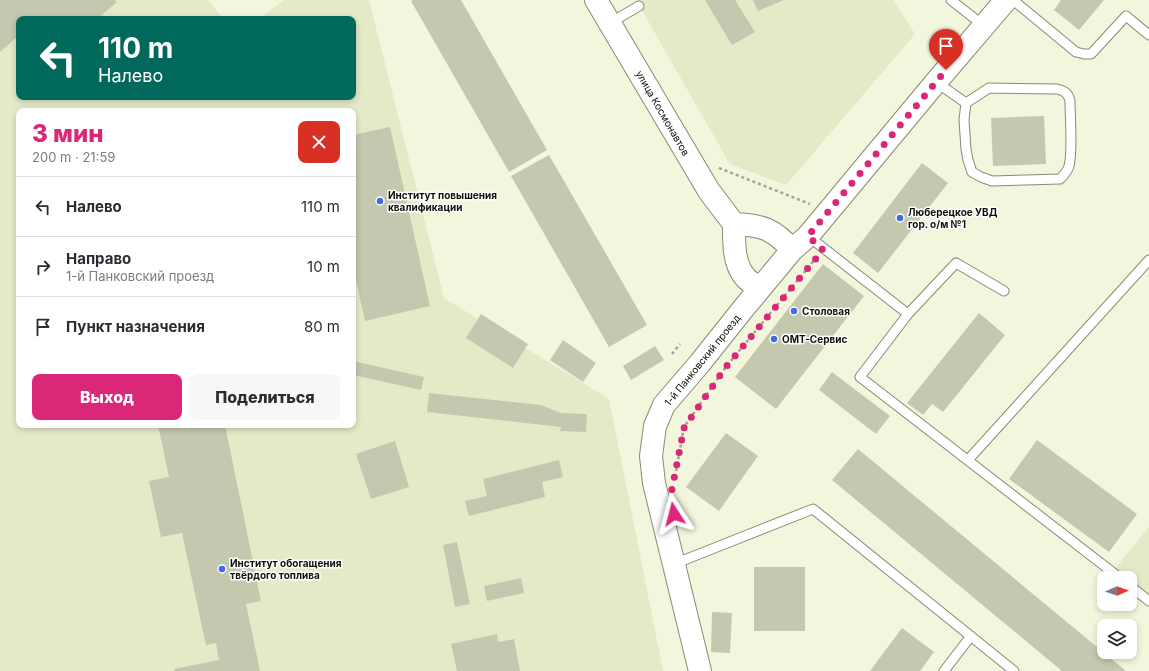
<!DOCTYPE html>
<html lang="ru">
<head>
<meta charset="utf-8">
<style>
  body { margin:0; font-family:Inter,sans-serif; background:#f7f7f7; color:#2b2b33; height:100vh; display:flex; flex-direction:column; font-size:15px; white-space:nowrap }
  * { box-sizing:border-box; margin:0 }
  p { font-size:13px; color:#7c7c81 }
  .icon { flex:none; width:22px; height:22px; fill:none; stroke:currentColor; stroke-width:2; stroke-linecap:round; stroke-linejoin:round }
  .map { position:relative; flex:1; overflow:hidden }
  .drawer { position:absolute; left:16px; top:108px; width:340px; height:320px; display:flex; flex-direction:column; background:#fff; border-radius:8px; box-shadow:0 2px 6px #0003 }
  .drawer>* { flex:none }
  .hud { position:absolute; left:16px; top:16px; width:340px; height:84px; border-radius:8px; box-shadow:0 2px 6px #0003; background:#00695c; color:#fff; overflow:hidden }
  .needle { width:26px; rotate:88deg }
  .buttons { position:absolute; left:1097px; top:571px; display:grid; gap:8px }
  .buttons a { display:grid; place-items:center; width:40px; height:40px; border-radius:8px; background:#fff; box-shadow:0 2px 6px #0003; font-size:20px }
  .pin { position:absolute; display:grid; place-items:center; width:34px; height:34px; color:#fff; margin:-41px -17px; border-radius:50% 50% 50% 0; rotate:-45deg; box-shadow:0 0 4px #0007 }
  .pin .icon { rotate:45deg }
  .me { position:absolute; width:44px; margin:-22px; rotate:351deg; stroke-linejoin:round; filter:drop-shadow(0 0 3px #0008) }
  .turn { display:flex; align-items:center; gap:14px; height:84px; padding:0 16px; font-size:18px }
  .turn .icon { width:52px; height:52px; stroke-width:2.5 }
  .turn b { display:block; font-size:28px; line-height:34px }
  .round { display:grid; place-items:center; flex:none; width:42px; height:42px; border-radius:8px; background:#f7f7f7 }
  .overview { display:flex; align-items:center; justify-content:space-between; height:68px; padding:0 16px }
  h1 { font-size:24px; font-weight:800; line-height:30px; color:#db2777 }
  .primary-button { display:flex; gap:8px; margin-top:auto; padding:8px 16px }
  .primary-button a { flex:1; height:46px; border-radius:8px; background:#db2777; color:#fff; font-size:16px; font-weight:800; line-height:46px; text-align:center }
  .primary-button a+a { background:#f7f7f7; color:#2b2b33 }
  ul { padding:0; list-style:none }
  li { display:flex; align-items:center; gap:12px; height:60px; padding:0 16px; border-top:1px solid #e1e1e2 }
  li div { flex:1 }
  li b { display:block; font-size:15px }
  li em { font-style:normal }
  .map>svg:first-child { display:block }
</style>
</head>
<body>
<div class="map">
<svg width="1149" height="671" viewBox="0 0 1149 671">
  <rect width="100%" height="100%" fill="#f1f6dc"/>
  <path fill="#e4e9c8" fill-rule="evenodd" d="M0,0h208l15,19h-204v78h334v-78h-94l25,-19h85l75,298 165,101 54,272h-663zM19,111h334v314h-334z
    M636,0h257l22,34 -129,151 -56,-21z
    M1149,527v79l-19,-15v-13h-16l-4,-3z"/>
  <path fill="#c4c8af" d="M0,0h114l3,2 -20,17h-78v16l-19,17z
    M413,0h48l86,150 -38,22 -98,-171z
    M705,0h30l20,32 -23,13z
    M753,0h31l-26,11z
    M1061,0h43l-25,30 -25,-20z
    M1044,116l2,48 -53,2 -2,-48z
    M390,127l40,179 -65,15 -12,-54v-132z
    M549,155l98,170 -38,22 -98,-171z
    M922,163l26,20 -70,90 -25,-20z
    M823,264l41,32 -88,113 -41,-32z
    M979,313l26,22 -62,77 -11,-8 -9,11 -16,-12z
    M481,314l47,30 -15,24 -47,-30z
    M563,340l33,23 -13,19 -33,-22z
    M655,346l9,14 -33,20 -8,-14z
    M353,361l71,16 -3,13 -68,-15z
    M832,372l58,44 -14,18 -57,-44z
    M429,393l112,12 20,8 26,1 -1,18 -26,-1 1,-4 -134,-15z
    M158,425h67l36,176 -15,3 14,67h-86v-2l45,-9 -3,-17 -10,2 -24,-112 -21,4 -12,-56 20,-4z
    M726,433l32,23 -39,55 -33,-24z
    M1037,440l100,74 -28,38 -100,-73z
    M395,441l14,46 -38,12 -15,-45z
    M858,449l268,222h-64l-230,-191z
    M559,460l4,17 -21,5 3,15 -76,19 -4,-15 22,-5 -4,-17z
    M457,542l13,62 -15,3 -12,-62z
    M754,567h51v64h-51z
    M521,578l3,15 -37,8 -3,-15z
    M712,612l20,1 -2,40 -19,-1z
    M902,628l32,24 -14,19h-50z
    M497,634l1,8 16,-3 6,32h-63l-6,-27z"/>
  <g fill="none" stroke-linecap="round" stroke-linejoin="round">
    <g stroke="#878b73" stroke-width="11">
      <path id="lane" d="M951,0l33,26
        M1013,0l63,52 8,2h7l35,-38 23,19
        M610,23l29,-17
        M936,82l30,21 -2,17 2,29 2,11 4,12 9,5 11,4 68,-2c4,-4 8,-8 9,-13 4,-15 1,-48 1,-65 -2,-8 -5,-10 -13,-12l-68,-1 -23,15
        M808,236l100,78 48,-51 48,28
        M908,314l-48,63 260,201
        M968,460l181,-200
        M674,564l139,-55 201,162
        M1130,586l19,15
        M944,671l27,-35"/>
    </g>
    <g stroke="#878b73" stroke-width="24">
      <path id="secondary" d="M596,0l113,191 25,33
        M734,224c0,17 -1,39 11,53 4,5 10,8 15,11
        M734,224c28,1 40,5 58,26
        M700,671l-46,-188 -3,-27 4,-30 9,-21 36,-42 43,-54 49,-59 16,-14 128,-154 70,-82"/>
    </g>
    <path stroke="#a1a591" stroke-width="2.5" stroke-dasharray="3 3" stroke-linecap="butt" d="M719,168l91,36
      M672,354l8,-10
      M675,477l9,-50 41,-59 91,-110"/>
    <use href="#lane" stroke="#fff" stroke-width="9"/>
    <use href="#secondary" stroke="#fff" stroke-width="22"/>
  </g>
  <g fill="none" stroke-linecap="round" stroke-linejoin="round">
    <path stroke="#db2777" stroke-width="7" stroke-dasharray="0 12.6" d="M674,514l-4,-15 14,-71 41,-60 98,-118 -15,-14 138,-166"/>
  </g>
  <g fill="#406cde" stroke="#fff" stroke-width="1.5">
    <circle cx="380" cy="201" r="4"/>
    <circle cx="900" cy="218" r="4"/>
    <circle cx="794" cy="311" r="4"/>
    <circle cx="774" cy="339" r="4"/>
    <circle cx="222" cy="569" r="4"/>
  </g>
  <g text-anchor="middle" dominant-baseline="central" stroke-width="3" stroke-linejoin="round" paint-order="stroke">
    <g font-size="10" fill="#0f1008" stroke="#fff">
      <text transform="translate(663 113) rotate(60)">улица Космонавтов</text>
      <text transform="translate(702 360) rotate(-51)">1-й Панковский проезд</text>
    </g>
    <g font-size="10" font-weight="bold" fill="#0f1008" stroke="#fff" text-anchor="start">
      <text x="388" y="195">Институт повышения<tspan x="388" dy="12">квалификации</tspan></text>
      <text x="908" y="212">Люберецкое УВД<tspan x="908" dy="12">гор. о/м №1</tspan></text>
      <text x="802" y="311">Столовая</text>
      <text x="782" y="339">ОМТ-Сервис</text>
      <text x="230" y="563">Институт обогащения<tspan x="230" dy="12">твёрдого топлива</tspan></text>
    </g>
  </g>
</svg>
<div class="buttons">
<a><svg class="needle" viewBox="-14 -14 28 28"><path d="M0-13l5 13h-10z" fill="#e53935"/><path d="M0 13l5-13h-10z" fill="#7c7c81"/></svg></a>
<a><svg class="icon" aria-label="layers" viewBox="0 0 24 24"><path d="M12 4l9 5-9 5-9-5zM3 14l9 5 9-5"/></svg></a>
</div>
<div class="pin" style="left:946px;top:70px;background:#d93025"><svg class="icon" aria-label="arrive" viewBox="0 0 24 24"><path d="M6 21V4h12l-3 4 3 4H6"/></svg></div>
<svg class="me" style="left:674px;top:514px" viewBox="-20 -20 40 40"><path d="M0-17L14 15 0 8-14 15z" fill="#db2777" stroke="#fff" stroke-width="4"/></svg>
<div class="hud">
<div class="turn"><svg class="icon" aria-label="left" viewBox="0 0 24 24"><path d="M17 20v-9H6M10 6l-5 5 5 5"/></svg><div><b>110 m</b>Налево</div></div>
</div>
<section class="drawer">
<div class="overview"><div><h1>3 мин</h1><p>200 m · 21:59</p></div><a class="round" style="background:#d93025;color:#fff"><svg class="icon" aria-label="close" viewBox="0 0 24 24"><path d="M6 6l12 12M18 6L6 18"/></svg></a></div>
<ul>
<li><svg class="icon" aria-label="left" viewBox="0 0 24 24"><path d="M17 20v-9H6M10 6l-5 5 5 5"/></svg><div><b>Налево</b></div><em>110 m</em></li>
<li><svg class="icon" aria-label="right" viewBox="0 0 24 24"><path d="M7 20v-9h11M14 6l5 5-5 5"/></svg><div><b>Направо</b><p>1-й Панковский проезд</p></div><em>10 m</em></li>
<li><svg class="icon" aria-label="arrive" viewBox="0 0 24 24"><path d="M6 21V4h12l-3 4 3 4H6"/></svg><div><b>Пункт назначения</b></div><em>80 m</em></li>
</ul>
<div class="primary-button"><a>Выход</a><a>Поделиться</a></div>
</section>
</div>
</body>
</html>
